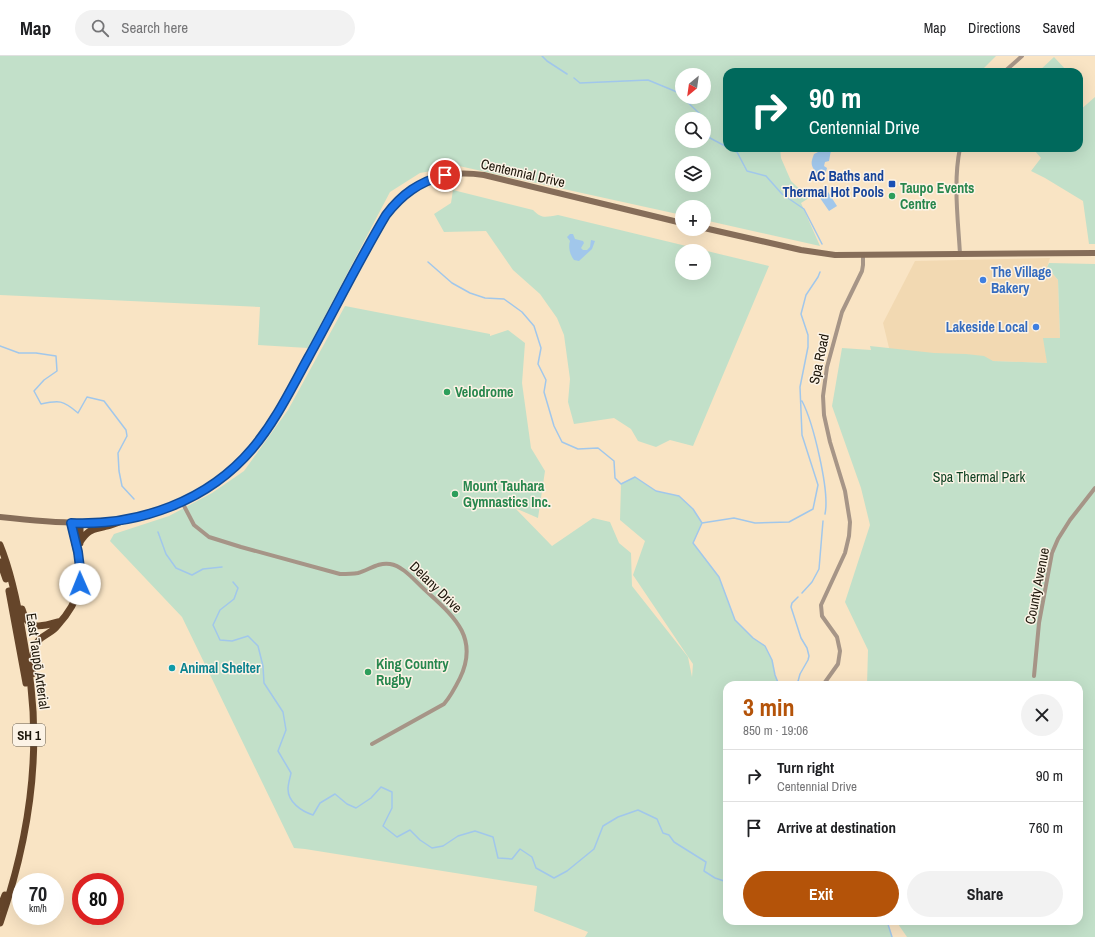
<!DOCTYPE html>
<html lang="en">
<head>
<meta charset="utf-8">
<style>
  body { margin:0; font-family:"Archivo Narrow",sans-serif; background:#f2f2f2; color:#202124; height:100vh; display:flex; flex-direction:column; font-size:15px; white-space:nowrap }
  * { box-sizing:border-box; margin:0 }
  p { font-size:13px; color:#757577 }
  .icon { flex:none; width:22px; height:22px; fill:none; stroke:currentColor; stroke-width:2; stroke-linecap:round; stroke-linejoin:round }
  .map { position:relative; flex:1; overflow:hidden }
  .details { position:absolute; left:723px; top:625px; width:360px; height:244px; display:flex; flex-direction:column; background:#fff; border-radius:12px; box-shadow:0 4px 16px #0002 }
  .details>* { flex:none }
  .banner { position:absolute; left:723px; top:12px; width:360px; height:84px; border-radius:12px; box-shadow:0 4px 16px #0002; background:#00695c; color:#fff; overflow:hidden }
  .needle { width:26px; rotate:209deg }
  .tools { position:absolute; left:675px; top:12px; display:grid; gap:8px }
  .tools a { display:grid; place-items:center; width:36px; height:36px; border-radius:50%; background:#fff; box-shadow:0 4px 16px #0002; font-size:20px }
  .speed { position:absolute; left:12px; top:817px; display:flex; gap:8px; font-size:20px; font-weight:700; text-align:center }
  .speed>* { display:grid; place-content:center; width:52px; height:52px; border-radius:50%; background:#fff; box-shadow:0 4px 16px #0002; line-height:1 }
  .speed small { font-size:10px; font-weight:400 }
  .speed .limit { border:6px solid #d22; background:#fff; color:#111 }
  .pin { position:absolute; display:grid; place-items:center; width:34px; height:34px; color:#fff; margin:-17px; border:2px solid #fff; border-radius:50%; box-shadow:0 1px 4px #0007 }
  .me { position:absolute; width:44px; margin:-22px; rotate:359deg; stroke-linejoin:round; filter:drop-shadow(0 0 3px #0008) }
  .turn { display:flex; align-items:center; gap:14px; height:84px; padding:0 20px; font-size:18px }
  .turn .icon { width:52px; height:52px; stroke-width:2.5 }
  .turn b { display:block; font-size:28px; line-height:34px }
  .round { display:grid; place-items:center; flex:none; width:42px; height:42px; border-radius:21px; background:#f2f2f2 }
  .summary { display:flex; align-items:center; justify-content:space-between; height:68px; padding:0 20px }
  h1 { font-size:24px; font-weight:800; line-height:30px; color:#b45309 }
  .primary-button { display:flex; gap:8px; margin-top:auto; padding:8px 20px }
  .primary-button a { flex:1; height:46px; border-radius:24px; background:#b45309; color:#fff; font-size:16px; font-weight:800; line-height:46px; text-align:center }
  .primary-button a+a { background:#f2f2f2; color:#202124 }
  ul { padding:0; list-style:none }
  li { display:flex; align-items:center; gap:12px; height:52px; padding:0 20px; border-top:1px solid #e0e0e0 }
  li div { flex:1 }
  li b { display:block; font-size:15px }
  li em { font-style:normal }
  header { display:flex; align-items:center; gap:24px; box-sizing:border-box; height:56px; padding:0 20px; background:#fff; border-bottom:1px solid #e0e0e0 }
  header strong { font-size:19px }
  nav { display:flex; gap:22px; margin-inline-start:auto; font-size:14px }
  .search { width:280px; height:36px; background:#f2f2f2; display:flex; align-items:center; gap:10px; box-sizing:border-box; padding:0 14px; border-radius:22px; color:#757577; font-size:15px }
  .map>svg:first-child { display:block }
</style>
</head>
<body>
<header>
<strong>Map</strong>
<div class="search"><svg class="icon" aria-label="search" viewBox="0 0 24 24"><circle cx="10" cy="10" r="6"/><path d="M15 15l6 6"/></svg>Search here</div>
<nav><a>Map</a><a>Directions</a><a>Saved</a></nav>
</header>
<div class="map">
<svg width="1095" height="881" viewBox="0 0 1095 881">
  <rect width="100%" height="100%" fill="#f9e4c4"/>
  <path fill="#f2d9b2" d="M1050,202l-3,9 11,13 2,59 -13,24 -78,-3 -79,-8 -7,-29 32,-62z"/>
  <path fill="#c2e0c9" fill-rule="evenodd" d="M0,0h996l-16,16h-253v76h53l1,10 10,23 18,17 -8,5 19,43 -116,-26v-13h-22v8l-223,-49 -39,7 -30,19 -82,156 -50,-3 2,-38 -260,-12zM682,19h22v22h-22zM682,63h22v22h-22zM682,107h22v22h-22z
    M1054,1l14,15h-30z
    M1095,41v147h-6l-6,-43 -38,-23 -14,-7 10,-13 -6,-7 3,-3h41v-37z
    M453,134l80,20c9,9 12,7 25,5l211,51 -76,180 -23,-6 -14,7 -18,-6 -7,-12 -17,-11 -40,6 -6,-22 2,-23 -6,-44 -7,-17 -17,-24 -27,-24 -27,-39 -42,1 -10,-18 17,-11zM682,195h22v22h-22z
    M1049,207l46,1v673h-188l-11,-16h183v-236h-212l1,-35 -23,-48 25,-77 -9,-37 -29,-82 10,-58 29,2 -1,-4 64,7 32,1 18,2 9,5 54,2 -4,-25h17l-2,-58 -11,-13z
    M345,250l145,28v2l18,-6 17,13 -3,40 9,65 14,23 -7,47 -23,-10 37,38 41,-28 17,4 9,21 12,10 1,33 56,71 4,20 1,-13 -60,-89 12,-34 -25,-21 1,-36 14,-7 21,14 23,5 14,13 9,14 -9,20 26,34 16,43 18,18 12,8 7,14 3,15 4,10h-52v236h160l5,16h-307l3,-5 -54,-21 3,-25 -232,-37 -11,-1 -112,-231 -72,-76 4,-7 55,-18 43,-23 32,-22 44,-61z"/>
  <path fill="#a1c7eb" d="M826,92l5,2 -2,11 -4,1 -1,4 3,2 -1,4 -6,1 1,4 -6,2 -2,-5 3,-2c-6,-7 -5,-10 -2,-18z
    M828,136l9,14 -8,5 -9,-13z
    M570,178h3l2,5 8,2 1,2 -3,5 2,2h4l3,-3 1,-7 4,1 -3,8 -13,12 -5,-1c-4,-5 -6,-13 -4,-19l-3,-4z"/>
  <g fill="none" stroke-linecap="round" stroke-linejoin="round">
    <path stroke="#a1c7eb" stroke-width="1.5" d="M542,0l5,5 20,13
      M574,22l6,5 68,-3 29,12 5,5
      M682,41l18,17 2,5
      M704,67l6,15 17,9
      M728,92l9,4 10,19 19,5 16,18 22,15 18,35
      M428,206l24,21 18,10 15,5 19,1 18,13 12,14 7,22 -3,16 8,16 -2,12 10,34 8,16 16,7 20,-1 16,13 1,17 6,6 14,-7 21,14 23,5 14,13 9,14
      M0,290l19,7h17l20,3 1,15 -13,9 -10,11 7,13c18,-4 22,-4 37,9l9,-16 17,4 22,29 1,6 -9,17 1,18 3,15 12,13
      M802,345c11,21 28,90 23,113
      M702,467l32,-5 21,5 34,-1 24,-13 5,-24 -16,-50 -2,-48 8,-40v-12l-7,-21 5,-19 12,-18 2,-5
      M702,467l-9,20 26,34 16,43 18,18 12,8 7,14 3,15 4,10
      M158,476l8,22 10,14 16,7 11,-6 19,-2
      M233,526l5,6 -4,11 -14,11 -7,15 7,15 12,1 16,-5 10,10 5,20 1,17 19,29 3,18 -8,21 13,22c-1,5 -3,11 -3,16 0,13 13,22 25,26l7,-12 15,-9 12,10 9,4 15,-10 10,-11 11,5v16l-9,18 14,11 13,-7 10,10 12,8 11,-2 15,-10 17,-5 18,6 5,21 14,1 8,-10 12,8 4,11 18,10 13,-7 27,-22 9,-23 15,-9 20,-7 19,9 6,14 6,2 5,7 32,20 -2,9 11,7 12,4
      M802,537l10,-11 7,-13 4,-48
      M797,629l3,-11 8,-14 1,-4 -2,-8 -6,-10 -10,-31 1,-4 6,-6
      M887,865l5,16"/>
    <path stroke="#a69587" stroke-width="4" d="M1004,16l18,-16
      M960,92c-7,34 -2,71 0,106
      M182,446l12,23 15,12 32,10 99,27c6,0 12,0 18,-1 11,-3 20,-11 32,-9 13,2 24,16 34,25 28,26 56,47 36,89 -5,10 -9,18 -16,26l-72,40
      M1034,620l5,-53 13,-70 6,-14 12,-19 25,-32
      M823,629l15,-21 2,-13 -3,-14 -15,-21 -1,-11 24,-52 4,-17 1,-14 -5,-31 -15,-49 -6,-27 -1,-19 4,-29 15,-55 20,-41 1,-6v-10"/>
    <path stroke="#866d59" stroke-width="6" d="M704,172l97,22 34,5 260,-2
      M0,461c63,7 113,12 173,-12 20,-8 41,-19 57,-34 18,-15 31,-34 45,-53l111,-203c27,-35 55,-46 98,-40l198,48"/>
    <path stroke="#65452a" stroke-width="7" d="M80,468v19
      M80,486c9,-14 13,-12 27,-16 5,-1 10,-3 15,-5
      M0,489c12,29 18,61 23,91 3,17 6,34 8,51 9,80 -5,161 -31,236
      M0,506l6,17
      M9,535l17,92
      M22,553c6,24 22,17 39,12
      M32,618c1,-11 -1,-27 8,-35 5,-5 13,-7 17,-13 25,-27 27,-47 18,-82 -1,-7 -2,-14 -4,-21
      M0,852l5,-13"/>
  </g>
  <g fill="none" stroke-linecap="round" stroke-linejoin="round">
    <g stroke="#114b97" stroke-width="10">
      <path id="route" d="M80,528v-16l-2,-16 -7,-29c68,3 137,-22 181,-74 23,-27 39,-60 56,-91 26,-47 50,-96 78,-143 16,-21 33,-33 59,-40"/>
    </g>
    <use href="#route" stroke="#1a73e8" stroke-width="7"/>
  </g>
  <rect fill="#1a4fb4" stroke="#fcf3e6" stroke-width="1.5" x="888" y="124" width="8" height="8" rx="2"/>
  <g fill="#2e9e5b" stroke="#fcf3e6" stroke-width="1.5">
    <circle cx="892" cy="140" r="4"/>
    <circle cx="447" cy="336" r="4"/>
    <circle cx="455" cy="438" r="4"/>
    <circle cx="368" cy="616" r="4"/>
  </g>
  <g fill="#3f7fe0" stroke="#fcf3e6" stroke-width="1.5">
    <circle cx="983" cy="224" r="4"/>
    <circle cx="1036" cy="271" r="4"/>
  </g>
  <circle fill="#0f9aa8" stroke="#fcf3e6" stroke-width="1.5" cx="172" cy="612" r="4"/>
  <g text-anchor="middle" dominant-baseline="central" stroke-width="3" stroke-linejoin="round" paint-order="stroke">
    <rect fill="#fcf3e6" stroke="#61594d" stroke-width="1" x="13" y="668" width="32" height="22" rx="3"/>
    <g font-size="13" font-weight="bold" fill="#1e170b">
      <text x="29" y="679">SH 1</text>
    </g>
    <g font-size="14" fill="#1e170b" stroke="#fcf3e6">
      <text transform="translate(523 117) rotate(13)">Centennial Drive</text>
      <text transform="translate(819 303) rotate(-78)">Spa Road</text>
      <text transform="translate(1037 530) rotate(-79)">County Avenue</text>
      <text transform="translate(436 531) rotate(44)">Delany Drive</text>
      <text transform="translate(38 605) rotate(82)">East Taupō Arterial</text>
    </g>
    <g font-size="14" font-weight="bold" fill="#164399" stroke="#fcf3e6" text-anchor="end">
      <text x="884" y="120">AC Baths and<tspan x="884" dy="16">Thermal Hot Pools</tspan></text>
    </g>
    <g font-size="14" font-weight="bold" fill="#27864d" stroke="#fcf3e6" text-anchor="start">
      <text x="900" y="132">Taupo Events<tspan x="900" dy="16">Centre</tspan></text>
      <text x="455" y="336">Velodrome</text>
      <text x="463" y="430">Mount Tauhara<tspan x="463" dy="16">Gymnastics Inc.</tspan></text>
      <text x="376" y="608">King Country<tspan x="376" dy="16">Rugby</tspan></text>
    </g>
    <g font-size="14" font-weight="bold" fill="#366cbe" stroke="#fcf3e6" text-anchor="start">
      <text x="991" y="216">The Village<tspan x="991" dy="16">Bakery</tspan></text>
      <text x="1028" y="271" text-anchor="end">Lakeside Local</text>
    </g>
    <g font-size="14" fill="#0e4122" stroke="#fcf3e6">
      <text x="979" y="421">Spa Thermal Park</text>
    </g>
    <g font-size="14" font-weight="bold" fill="#0d838f" stroke="#fcf3e6" text-anchor="start">
      <text x="180" y="612">Animal Shelter</text>
    </g>
  </g>
</svg>
<div class="tools">
<a><svg class="needle" viewBox="-14 -14 28 28"><path d="M0-13l5 13h-10z" fill="#e53935"/><path d="M0 13l5-13h-10z" fill="#757577"/></svg></a>
<a><svg class="icon" aria-label="search" viewBox="0 0 24 24"><circle cx="10" cy="10" r="6"/><path d="M15 15l6 6"/></svg></a>
<a><svg class="icon" aria-label="layers" viewBox="0 0 24 24"><path d="M12 4l9 5-9 5-9-5zM3 14l9 5 9-5"/></svg></a>
<a>+</a>
<a>−</a>
</div>
<div class="speed"><div>70<small>km/h</small></div><div class="limit">80</div></div>
<div class="pin" style="left:445px;top:119px;background:#d93025"><svg class="icon" aria-label="arrive" viewBox="0 0 24 24"><path d="M6 21V4h12l-3 4 3 4H6"/></svg></div>
<svg class="me" style="left:80px;top:528px" viewBox="-20 -20 40 40"><circle r="19" fill="#fff"/><path d="M0-13L10 11 0 6-10 11z" fill="#1a73e8"/></svg>
<div class="banner">
<div class="turn"><svg class="icon" aria-label="right" viewBox="0 0 24 24"><path d="M7 20v-9h11M14 6l5 5-5 5"/></svg><div><b>90 m</b>Centennial Drive</div></div>
</div>
<section class="details">
<div class="summary"><div><h1>3 min</h1><p>850 m · 19:06</p></div><a class="round"><svg class="icon" aria-label="close" viewBox="0 0 24 24"><path d="M6 6l12 12M18 6L6 18"/></svg></a></div>
<ul>
<li><svg class="icon" aria-label="right" viewBox="0 0 24 24"><path d="M7 20v-9h11M14 6l5 5-5 5"/></svg><div><b>Turn right</b><p>Centennial Drive</p></div><em>90 m</em></li>
<li><svg class="icon" aria-label="arrive" viewBox="0 0 24 24"><path d="M6 21V4h12l-3 4 3 4H6"/></svg><div><b>Arrive at destination</b></div><em>760 m</em></li>
</ul>
<div class="primary-button"><a>Exit</a><a>Share</a></div>
</section>
</div>
</body>
</html>
